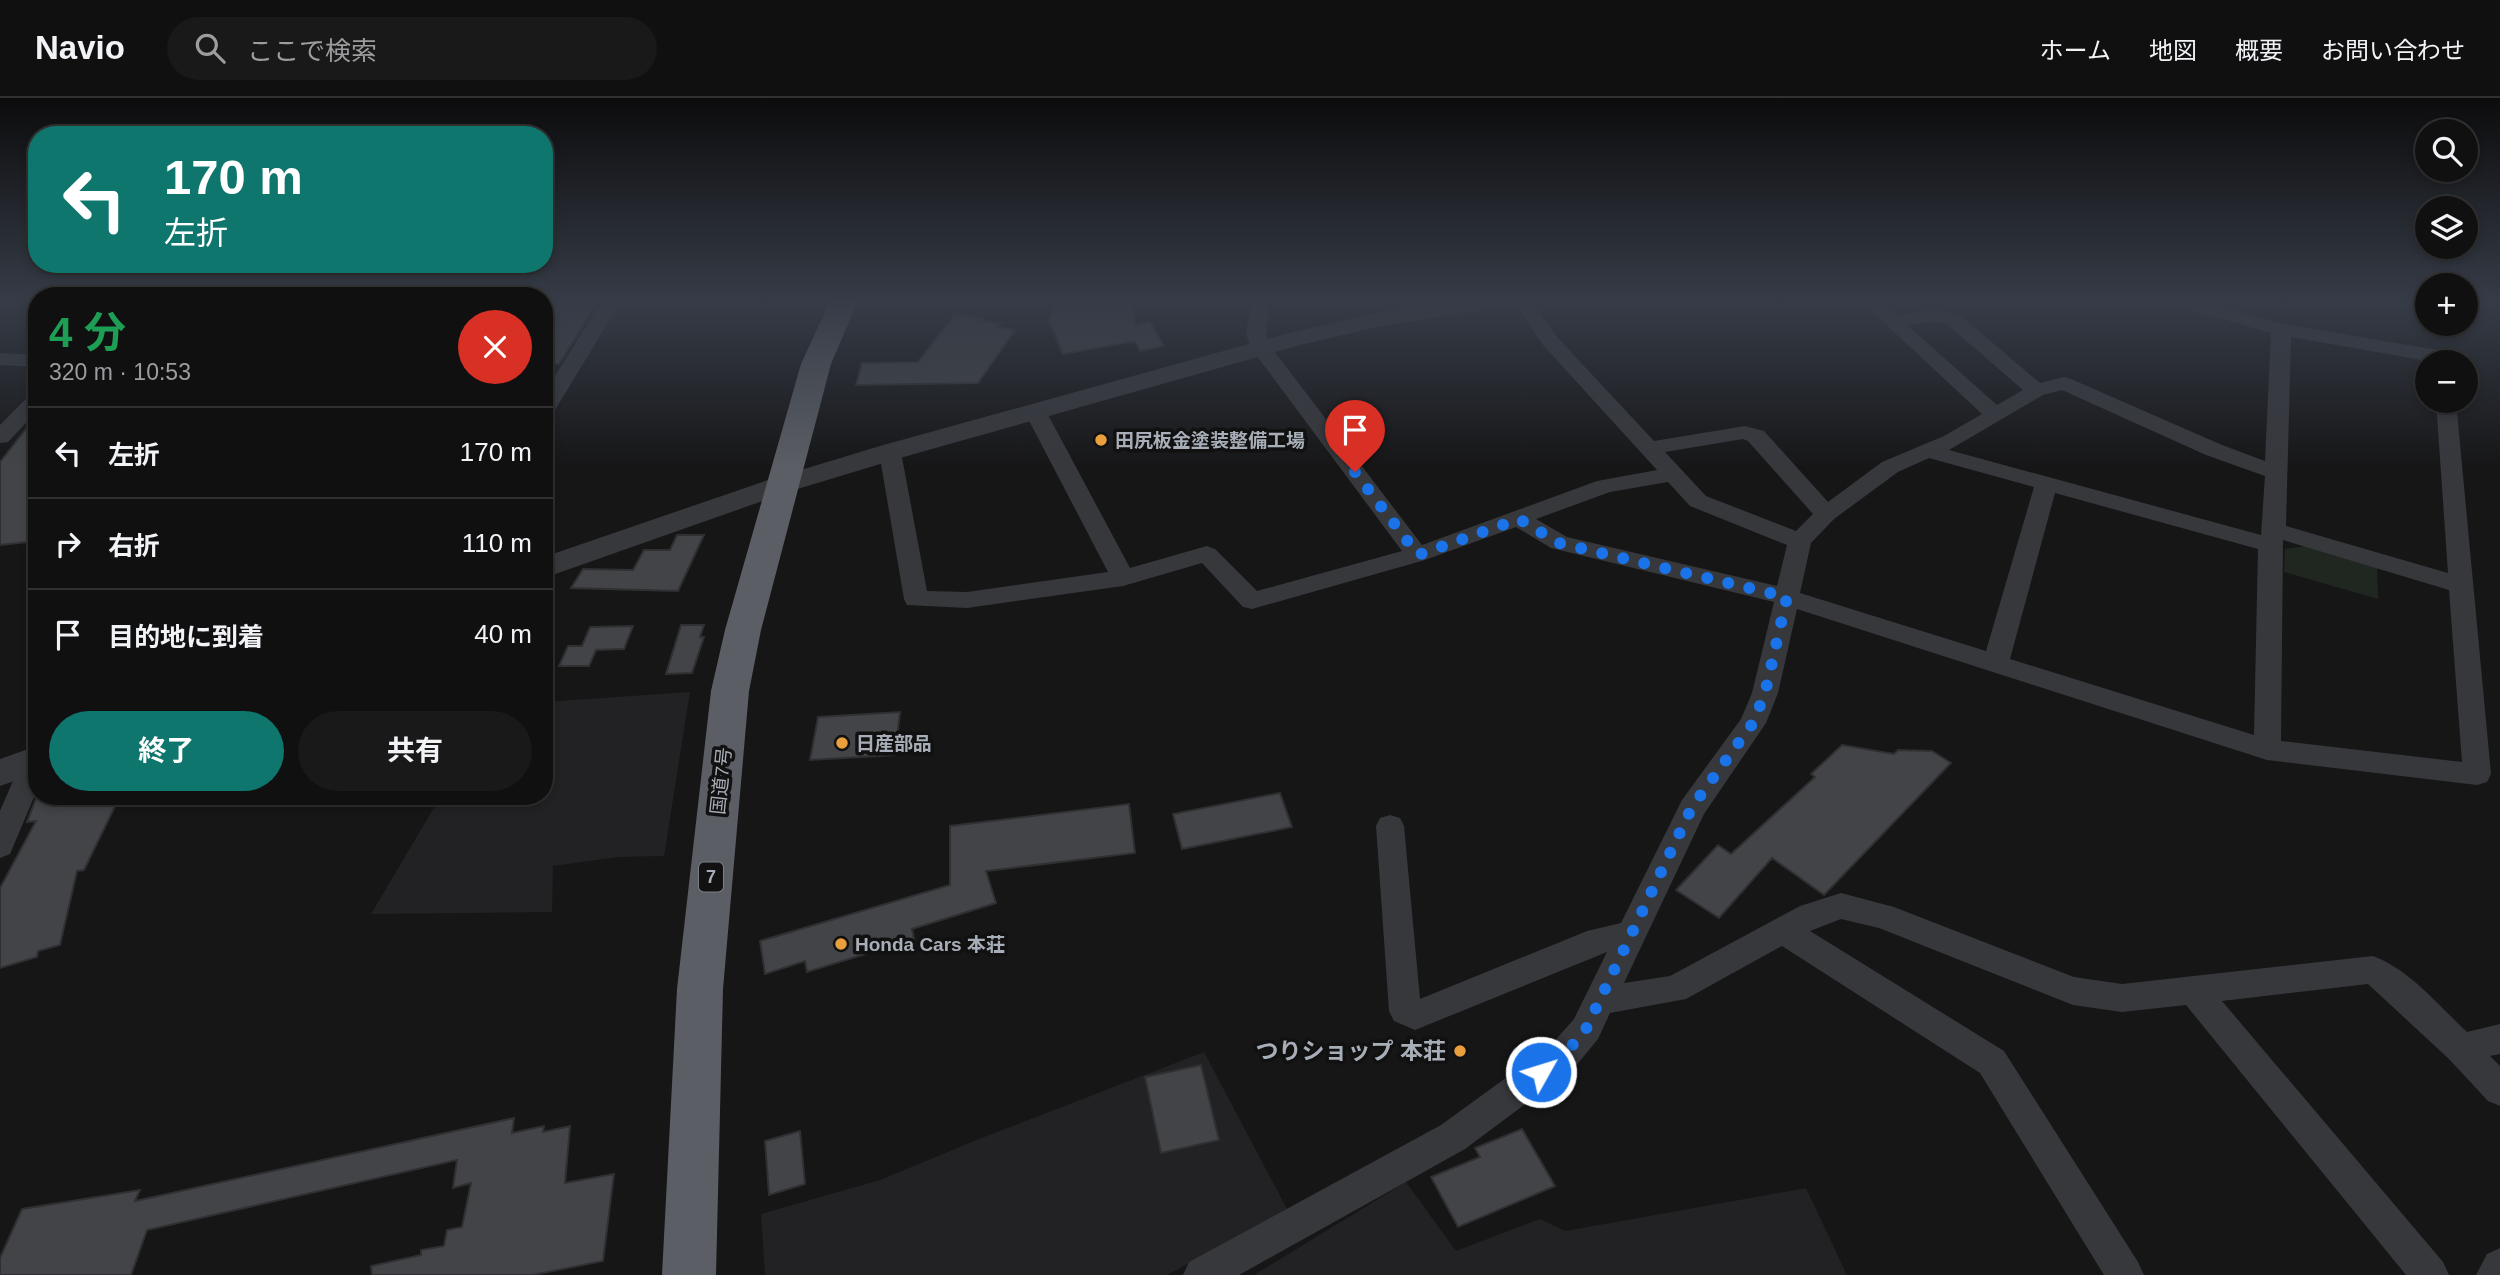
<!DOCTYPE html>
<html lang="ja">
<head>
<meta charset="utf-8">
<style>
  body { margin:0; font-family:Arial,"Noto Sans JP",sans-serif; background:#19191a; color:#f1f3f6; height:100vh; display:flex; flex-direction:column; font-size:26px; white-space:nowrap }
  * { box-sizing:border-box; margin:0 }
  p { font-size:23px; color:#9c9d9f }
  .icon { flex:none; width:38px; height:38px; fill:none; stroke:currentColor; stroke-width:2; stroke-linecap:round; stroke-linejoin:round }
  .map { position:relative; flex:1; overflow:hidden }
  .side { position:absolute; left:28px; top:189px; width:525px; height:518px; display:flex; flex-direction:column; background:#101011; border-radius:28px; box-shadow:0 4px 10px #0003,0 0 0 2px #303031 }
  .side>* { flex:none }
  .top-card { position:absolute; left:28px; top:28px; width:525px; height:147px; border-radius:28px; box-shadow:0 4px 10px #0003,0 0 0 2px #303031; background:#0f766e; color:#fff; overflow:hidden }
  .buttons { position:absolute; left:2415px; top:21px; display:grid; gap:14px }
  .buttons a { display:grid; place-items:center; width:63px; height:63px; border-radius:50%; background:#101011; box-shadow:0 4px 10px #0003,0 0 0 2px #303031; font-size:35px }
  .pin { position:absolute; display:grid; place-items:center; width:60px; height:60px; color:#fff; margin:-72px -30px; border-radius:50% 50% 50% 0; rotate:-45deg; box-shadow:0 0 7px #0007 }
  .pin .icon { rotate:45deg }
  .me { position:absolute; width:77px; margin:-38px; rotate:51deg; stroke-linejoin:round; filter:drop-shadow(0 0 5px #0008) }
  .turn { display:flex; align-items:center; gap:24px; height:147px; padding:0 21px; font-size:32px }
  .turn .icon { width:91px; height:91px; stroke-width:2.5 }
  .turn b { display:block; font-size:49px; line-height:60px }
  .round { display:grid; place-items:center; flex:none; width:74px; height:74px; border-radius:37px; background:#19191a }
  .headline { display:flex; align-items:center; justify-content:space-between; height:119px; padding:0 21px }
  h1 { font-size:42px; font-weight:700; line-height:52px; color:#1e9e55 }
  .cta { display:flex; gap:14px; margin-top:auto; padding:14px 21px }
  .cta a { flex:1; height:80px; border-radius:42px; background:#0f766e; color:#fff; font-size:28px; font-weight:700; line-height:80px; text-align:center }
  .cta a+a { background:#19191a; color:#f1f3f6 }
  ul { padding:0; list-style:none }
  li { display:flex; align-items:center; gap:21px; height:91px; padding:0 21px; border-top:2px solid #303031 }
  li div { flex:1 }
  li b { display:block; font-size:26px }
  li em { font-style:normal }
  header { display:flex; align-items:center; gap:42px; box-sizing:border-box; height:98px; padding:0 35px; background:#101011; border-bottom:2px solid #303031 }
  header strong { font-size:33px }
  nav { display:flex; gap:38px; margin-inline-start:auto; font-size:24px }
  .search { width:490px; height:63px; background:#19191a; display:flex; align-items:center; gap:18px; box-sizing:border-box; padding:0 24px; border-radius:38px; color:#9c9d9f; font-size:26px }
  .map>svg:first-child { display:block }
</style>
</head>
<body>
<header>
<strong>Navio</strong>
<div class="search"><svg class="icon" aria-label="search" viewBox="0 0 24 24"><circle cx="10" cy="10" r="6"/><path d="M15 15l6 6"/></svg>ここで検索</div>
<nav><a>ホーム</a><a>地図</a><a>概要</a><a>お問い合わせ</a></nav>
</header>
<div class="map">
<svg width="2500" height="1177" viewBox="0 0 2500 1177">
  <rect width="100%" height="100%" fill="#161617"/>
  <path fill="#222224" d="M690,594l-26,164 -46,1 -65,9 -1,46 -181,2 70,-118h103v-94z
    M1204,954l83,157 -120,66h-402l-4,-61 119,-34 99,-41z
    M1406,1084l50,69 84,-32 25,12 241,-43 41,87h-593z"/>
  <path fill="#202720" d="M2307,448l70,19 1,34 -94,-27 1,-23z"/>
  <path fill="#424447" stroke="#303033" stroke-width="2" d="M1056,205h77l2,22 15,-3 14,24 -24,5 -5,-10 -72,13 -14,-33z
    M544,207h51l-36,59h-15z
    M955,216l28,4 -2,3 19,2 -3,4 18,3 -37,53 -122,2 6,-22 56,-1z
    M37,317v126l-37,4v-83z
    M677,437h27l-26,56 -107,-3 12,-19 50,1 11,-20h26z
    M681,527h23l-4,12h4l-12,36 -26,1z
    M633,528l-9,23 -28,1 -7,16h-30l9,-20h14l8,-19z
    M900,614l-5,43 -85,5 8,-43z
    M1842,647l52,9 4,-4 34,1 19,12 -127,132 -52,-37 -53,60 -43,-28 42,-45 13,9 84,-77 -4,-3z
    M1280,695l12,34 -110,22 -9,-35z
    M37,698h83l-36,74 -7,1 -17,74 -22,6 -1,6 -37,11v-80l36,-67 -9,1z
    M1129,706l6,49 -149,18 10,32 -84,26 2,10 -107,33 -2,-11 -40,13 -5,-33 190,-56v-59z
    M1201,967l18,75 -58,13 -16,-76z
    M514,1020l-2,15 32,-7 -1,6 27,-6 -5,57 49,-9 -11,87 -70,14h-161l-1,-9 50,-11v-5l23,-4 3,-16 15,-3 9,-44 -18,5 4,-28 -310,70 -16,45h-131v-17l22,-49 118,-19 -5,11z
    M1522,1031l33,57 -97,41 -27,-50 49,-20 -5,-9z
    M800,1033l5,53 -36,11 -4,-54z"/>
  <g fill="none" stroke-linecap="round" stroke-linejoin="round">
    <path fill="#37383c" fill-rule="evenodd" d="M601,205h19l-65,107 -4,4 -7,2v-23z
      M1251,205h18l-3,31 5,13 151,198 175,-64 60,-11 -114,-125 -28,-42h18l24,34 97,104 91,-15 19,5 64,71 54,-40 62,-26 38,-22 -119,-111h20l13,12 40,-5 25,6 79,67 24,-6 7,2 151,66 43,16 6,-128 -92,-26 -2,-4h29l77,21 167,28 3,10h-20l-142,-25 -5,189 162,47 -12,-172h20l35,373 -4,8 -10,3 -210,-25 -470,-151 -19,84 -12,30 -62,91 -80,169 46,-7 130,-70 41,-13 53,14 180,70 48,7 251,-28c36,13 66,50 94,76l33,-8v30l-10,2 10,10v40l-12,-5 -39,-42 -81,-75 -146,17 221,261 6,13h-43l-220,-270 -64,7 -49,-7 -194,-77 -38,-9 -31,12 194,120 134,211 6,13h-40l-124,-202 -198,-127 -96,53 -76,14 -12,26 -23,28 -110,82 -226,126h-56l6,-13 252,-137 110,-80 23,-26 33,-67 -192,78 -21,-9 -5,-10 -13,-185 4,-8 10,-3 10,3 4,8 16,173 167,-68 34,-8 61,-123 59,-81 11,-26 22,-91 -223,-54 -35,-21 -91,33 -173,49 -9,-2 -41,-44 -79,23 -156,22 -60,-3 -3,-6 -25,-147 3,-5h16l3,5 26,139 40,1 141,-20 -84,-161 4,-4h14l4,4 84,157 77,-22 8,3 42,42 145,-40 -151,-203 -5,-14zM1936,224l11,2 76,66 -26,15 -90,-80zM2062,292l144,65 59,21 -4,59 -312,-85 94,-55zM1743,341l5,2 65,73 -17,17 -90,-35 -41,-44zM1929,360l105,29 -48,164 -186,-58 11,-50 23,-24 64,-47zM1668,384l22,24 97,39 -10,41 -210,-49 -31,-18 74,-27zM2055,395l203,56 -4,186 -244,-76zM2283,442l166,50 13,172 -181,-21z
      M0,255l37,2v12l-37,-2z
      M37,295v18l-29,31 -8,1v-18l30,-30z
      M35,652l2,40 -27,64 -10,4v-47l25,-58z
      M2500,1150v27h-24l11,-21z"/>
    <path fill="#37383c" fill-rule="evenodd" d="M1437,205h57l-3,5 -9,2 -101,16 -81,19 -400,113 -109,33 -247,87v-21l227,-78 109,-33 405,-112 96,-22z
      M37,648v27l-37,13v-27z"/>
    <path fill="#5b5e64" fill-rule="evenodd" d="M829,205h28l-26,61 -70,266 -12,61 -26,298 -7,286h-54l15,-286 34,-298 14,-61 76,-266z"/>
  </g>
  <linearGradient id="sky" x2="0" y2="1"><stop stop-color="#0c0c0d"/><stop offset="0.55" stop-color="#363c47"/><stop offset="1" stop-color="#363c47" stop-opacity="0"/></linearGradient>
  <rect width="2500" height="370" fill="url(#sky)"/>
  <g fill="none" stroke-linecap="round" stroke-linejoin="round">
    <path stroke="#1a73e8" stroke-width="12" stroke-dasharray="0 21.6" d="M1355,374l63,83 101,-36 40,24 228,54 -22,96 -12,30 -61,84 -106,222 -23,27 -22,16"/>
  </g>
  <g fill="#e99f3c" stroke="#111112" stroke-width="2.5">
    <circle cx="1101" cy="342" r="7"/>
    <circle cx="842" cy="645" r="7"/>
    <circle cx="841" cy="846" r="7"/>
    <circle cx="1460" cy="953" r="7"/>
  </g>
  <g text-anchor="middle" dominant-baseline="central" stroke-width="7" stroke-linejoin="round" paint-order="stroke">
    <rect fill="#111112" stroke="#7b7f86" stroke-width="2" x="699" y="764.5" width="24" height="29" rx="5"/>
    <g font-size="18" font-weight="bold" fill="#a8aeb7">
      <text x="711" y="779">7</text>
    </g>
    <g font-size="19" font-weight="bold" fill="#a8aeb7" stroke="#111112" text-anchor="start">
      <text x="1115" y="342">田尻板金塗装整備工場</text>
      <text x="856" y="645">日産部品</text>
      <text x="855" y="846">Honda Cars 本荘</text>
    </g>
    <g font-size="19" fill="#a8aeb7" stroke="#111112">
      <text transform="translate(721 683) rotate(-84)">国道7号</text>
    </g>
    <g font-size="23" font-weight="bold" fill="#a8aeb7" stroke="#111112" text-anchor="end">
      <text x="1446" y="953">つりショップ 本荘</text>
    </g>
  </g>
</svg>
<div class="buttons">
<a><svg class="icon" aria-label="search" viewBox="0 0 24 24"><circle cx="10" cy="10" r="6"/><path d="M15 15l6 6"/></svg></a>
<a><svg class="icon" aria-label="layers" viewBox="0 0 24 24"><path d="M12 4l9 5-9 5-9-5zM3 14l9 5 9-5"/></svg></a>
<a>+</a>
<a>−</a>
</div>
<div class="pin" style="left:1355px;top:374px;background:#d93025"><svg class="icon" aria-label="arrive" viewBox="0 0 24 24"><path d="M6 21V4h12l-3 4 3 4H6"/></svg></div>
<svg class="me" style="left:1541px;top:974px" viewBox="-20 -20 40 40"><circle r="17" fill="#1a73e8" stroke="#fff" stroke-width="3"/><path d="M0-11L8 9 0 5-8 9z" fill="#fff"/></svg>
<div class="top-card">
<div class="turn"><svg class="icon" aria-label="left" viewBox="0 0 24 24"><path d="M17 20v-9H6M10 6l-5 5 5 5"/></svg><div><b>170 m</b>左折</div></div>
</div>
<section class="side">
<div class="headline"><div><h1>4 分</h1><p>320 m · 10:53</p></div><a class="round" style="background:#d93025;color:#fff"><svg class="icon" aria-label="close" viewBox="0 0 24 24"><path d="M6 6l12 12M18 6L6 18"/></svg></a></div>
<ul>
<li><svg class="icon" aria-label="left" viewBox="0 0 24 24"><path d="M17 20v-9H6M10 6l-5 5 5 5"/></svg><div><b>左折</b></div><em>170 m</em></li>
<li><svg class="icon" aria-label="right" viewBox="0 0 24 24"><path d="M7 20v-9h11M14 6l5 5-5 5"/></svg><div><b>右折</b></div><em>110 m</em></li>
<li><svg class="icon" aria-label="arrive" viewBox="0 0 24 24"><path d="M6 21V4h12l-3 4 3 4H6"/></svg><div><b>目的地に到着</b></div><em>40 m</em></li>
</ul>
<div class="cta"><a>終了</a><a>共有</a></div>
</section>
</div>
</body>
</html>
